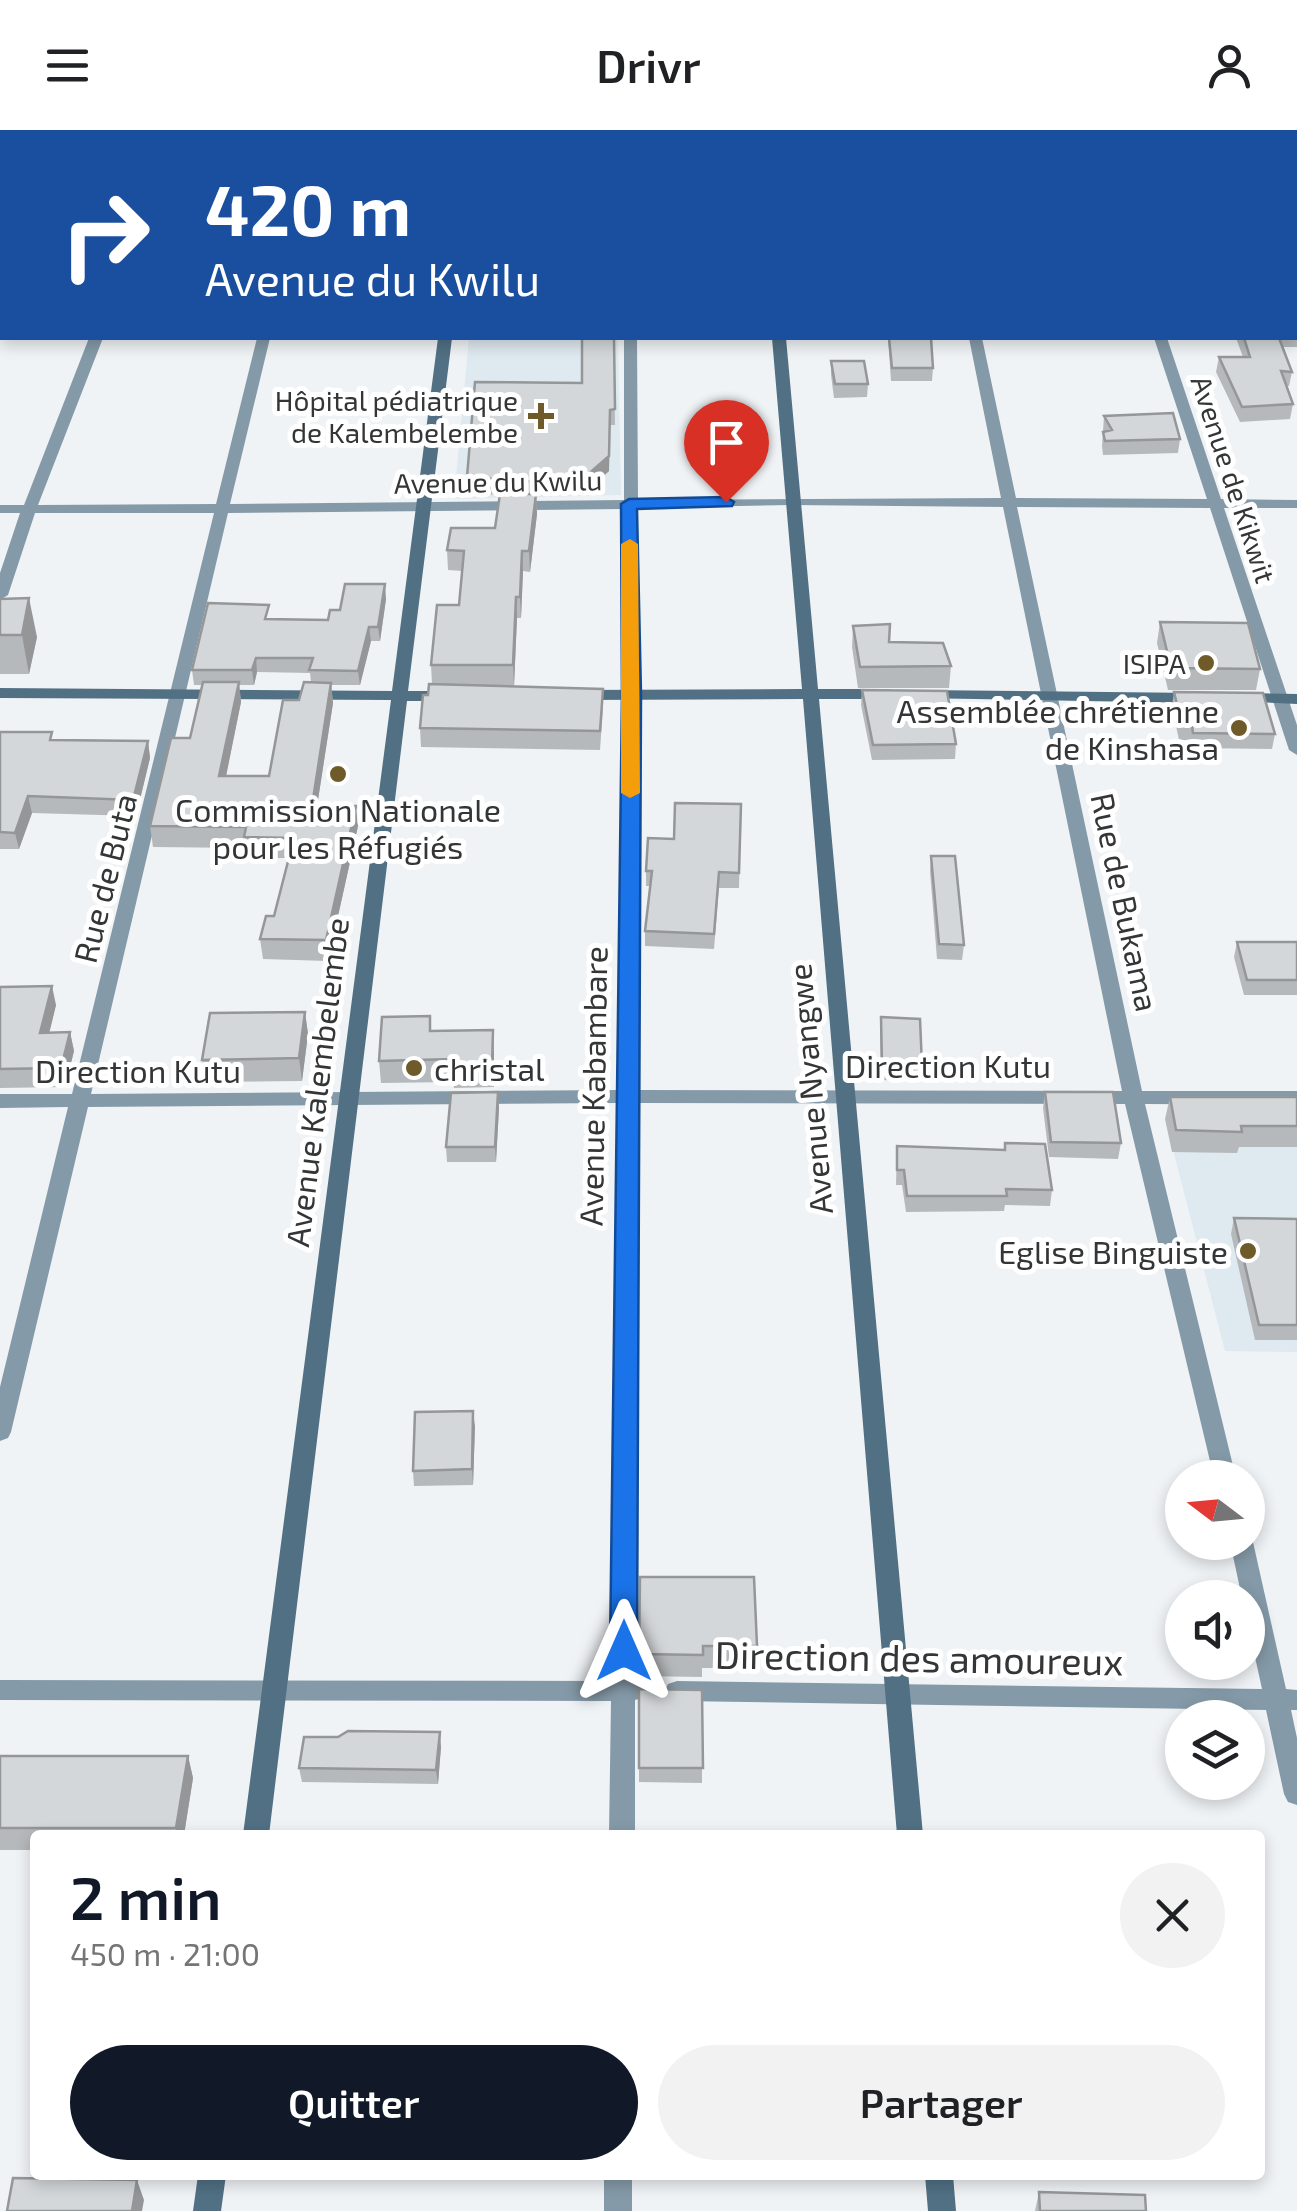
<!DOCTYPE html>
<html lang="fr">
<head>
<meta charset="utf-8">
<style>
  body { margin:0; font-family:"Exo 2",sans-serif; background:#f2f2f2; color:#202124; height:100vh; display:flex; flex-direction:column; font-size:38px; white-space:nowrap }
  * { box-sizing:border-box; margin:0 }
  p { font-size:32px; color:#757577 }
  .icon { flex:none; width:55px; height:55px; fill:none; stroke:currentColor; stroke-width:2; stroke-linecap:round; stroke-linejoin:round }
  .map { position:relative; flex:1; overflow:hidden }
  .side { position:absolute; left:30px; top:1700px; width:1235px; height:350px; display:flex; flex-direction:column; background:#fff; border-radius:10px; box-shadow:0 5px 15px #0003 }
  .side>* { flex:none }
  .guide { position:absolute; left:0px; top:0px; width:1298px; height:210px; box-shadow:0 5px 15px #0003; background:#1a4fa0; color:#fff; overflow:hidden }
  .needle { width:65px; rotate:286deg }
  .buttons { position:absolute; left:1165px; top:1330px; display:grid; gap:20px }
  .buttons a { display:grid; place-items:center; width:100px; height:100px; border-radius:50%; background:#fff; box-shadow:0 5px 15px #0003; font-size:50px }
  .pin { position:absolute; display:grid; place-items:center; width:85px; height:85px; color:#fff; margin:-102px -42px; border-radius:50% 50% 50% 0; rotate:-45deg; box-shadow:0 0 10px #0007 }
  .pin .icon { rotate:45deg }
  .me { position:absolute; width:110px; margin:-55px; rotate:0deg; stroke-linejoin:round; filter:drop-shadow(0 0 8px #0008) }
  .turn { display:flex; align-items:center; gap:35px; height:210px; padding:0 40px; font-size:45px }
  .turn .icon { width:130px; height:130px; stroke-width:2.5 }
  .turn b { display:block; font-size:70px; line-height:85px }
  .round { display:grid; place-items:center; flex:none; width:105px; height:105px; border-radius:52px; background:#f2f2f2 }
  .summary { display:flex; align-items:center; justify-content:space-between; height:170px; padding:0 40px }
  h1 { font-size:60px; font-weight:600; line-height:75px; color:#111827 }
  .cta { display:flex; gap:20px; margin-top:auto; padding:20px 40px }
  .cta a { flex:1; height:115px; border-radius:60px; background:#111827; color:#fff; font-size:40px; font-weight:600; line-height:115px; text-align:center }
  .cta a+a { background:#f2f2f2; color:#202124 }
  header { display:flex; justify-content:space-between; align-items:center; height:130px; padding:0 40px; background:#fff; font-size:45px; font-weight:600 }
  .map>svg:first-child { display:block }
</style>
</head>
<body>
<header><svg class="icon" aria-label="menu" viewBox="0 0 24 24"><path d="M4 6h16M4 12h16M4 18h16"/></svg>Drivr<svg class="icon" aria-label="person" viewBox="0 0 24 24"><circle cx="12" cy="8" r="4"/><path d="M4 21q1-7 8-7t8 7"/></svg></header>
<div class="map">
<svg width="1297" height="2081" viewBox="0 0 1297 2081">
  <rect width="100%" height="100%" fill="#f0f3f6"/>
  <path fill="#dfe9f0" d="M469,208h149l3,157 -167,4z
    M1297,988v234l-72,-1 -60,-232z"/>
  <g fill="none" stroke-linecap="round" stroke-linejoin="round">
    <path fill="#859aa8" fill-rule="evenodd" d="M308,0h12v2h-11z
      M923,0h12v2h-11z
      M1087,0h12v2h-11z
      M1263,0h12l1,2h-11z
      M1295,52l2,1v12l-2,-1z
      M0,61l2,1v6l-2,1z
      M0,198h2v8h-2z
      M89,208h14l-65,167 178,-1 41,-166h13l-40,166 394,-4v-162h13l1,162 363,-2 -32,-160h13l34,160 191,1 -53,-161h13l54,161 76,1v8h-73l73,217v30l-8,-5 -79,-242 -193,-1 125,584h155v14l-152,-1 91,374h-22l-89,-374 -487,-1 -3,579 7,2 3,7 -3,7 -7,2v135h-26l2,-134 -611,-1v-20l611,1 8,-578 -531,4 -77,325 -3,6 -8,3v-54l68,-280 -68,1v-14h72l142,-581h-179l-27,82 -8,5v-27l20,-60h-20v-8h24zM791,375l212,2 119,584 -484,-1v-582zM624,379l-5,581 -528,4 137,-581z
      M1248,1405l5,7 33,147 11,1v20h-6l6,28v67l-9,-3 -4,-8 -18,-84 -589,-9 -9,-3 -3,-7 3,-7 9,-3 585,8 -14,-64v-27h-6l-12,-56h18z
      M604,2045h28v36h-28z"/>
    <path fill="#517084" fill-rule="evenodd" d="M466,0h12v2h-11z
      M725,0h12l1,2h-11z
      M438,208h14l-44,353h40l8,5 -8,5h-41l-138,1134h-26l148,-1135 -391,-2v-10l392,3z
      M772,208h14l32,351h70l8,5 -8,5h-69l104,1136h-26l-94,-1136 -226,1 -8,-5 8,-5 225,-1z
      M922,560l276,3 8,5 -8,5 -282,-5v-6z
      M1242,563l55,1v10l-61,-3 -2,-3z
      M198,2045h28l-5,36h-28z
      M925,2045h28l3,36h-28z"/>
  </g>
  <path fill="#b6b9bb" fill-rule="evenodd" d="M378,0h70l-1,2h-69z
    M490,0h216v2h-216z
    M1295,150l2,4v63h-14l9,25 -3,14h-3l7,18 -3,15 -50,3 -24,-50 3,-15h24l-7,-19h59z
    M614,208l1,87h-5l-1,46 -24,22 -46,-3 -1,7h-2l1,17 -7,58 -7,-1 -2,47h-4l-3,68 89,22 -3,42 -179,-3 -1,-19 12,-44 -1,-19 28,-60 3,-34 -14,-1 -1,-20 48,-22 5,-33 -33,-2v-16l115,-94z
    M888,208h43l2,30 -1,13h-41z
    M831,231l37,23 -1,13 -33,1 -3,-23z
    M1104,286l76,23 -2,14 -75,2 -1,-9z
    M0,469l37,38 -8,37h-29z
    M386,469l-6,42h-9l-11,44h-29l2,18 -16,103 41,20 -30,135 -65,-2 -3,-20 14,-23 15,-58h-42l-2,-10 -92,-1 -3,-21 40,-88 12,-53h-8l-2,-15 79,-51 57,1 12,-10zM257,542l53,1 1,9 -12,18 -30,76h-43l15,-74 -2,-17h15z
    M1160,492l100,47 -4,21h-88l-11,-47z
    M853,496l36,16 62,24 -2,22h-91l-6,-41z
    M862,560l94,54 -1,15 -83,1 -11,-55z
    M1174,562l101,42 -3,15 -81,-1 -2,-8h-10l-7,-33z
    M0,602l54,8 94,1 2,17 -14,58 -104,-3 -13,36h-19z
    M741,674l-2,84h-20l-5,61 -69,-3v-15l5,-45h-4v-15l28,-32z
    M931,726l33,89 -2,15 -25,-1 -7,-88z
    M1237,812h60v53h-53l-10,-38z
    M0,857l56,18 -7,27h21l4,19 -9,36 -65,1z
    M305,882l3,22 -6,47 -96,1 -4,-22z
    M881,887l41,49 -2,15 -39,-1 -1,-47z
    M493,900l1,57 -40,1 -1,-6 -72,1 -2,-22 53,-30z
    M1045,962l76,51 -3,16 -69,-2 -6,-49z
    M1170,967h127v50h-58l-2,6 -65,-1 -7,-33z
    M499,978l-3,54h-49l-1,-15z
    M1005,1013l47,47 -2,16 -45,-1 -1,6 -98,1 -4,-27h-6l1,-39 107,4z
    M1234,1088l63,1v121h-42l-24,-106z
    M475,1296l-2,59 -59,1 -1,-15z
    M640,1447l117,69 -1,22h-54v9l-63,-1z
    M639,1559l63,1v93l-63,-1z
    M338,1607l103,10 -3,37 -136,-2 -3,-14z
    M0,1626h188l5,22 -9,57h-149v15h-35z
    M1039,2062l107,19h-111z"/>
  <path fill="#949698" d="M610,280l-1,61 -24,22v-16z
    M536,364l1,20 -7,58 -1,-21z
    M522,421l1,20 -2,47 -1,-21z
    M385,454l1,15 -6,42 -2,-14z
    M516,467l1,21 -3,68 -1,-21z
    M29,468l8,39 -8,37 -7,-39z
    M369,497l2,14 -11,44 -2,-14z
    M256,528l1,14 -3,13 -2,-15z
    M239,552l2,20 -19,94 -3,-20z
    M331,553l2,20 -19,123 -2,-20z
    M148,611l2,17 -14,58 -3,-16z
    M28,666l4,17 -13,36 -4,-16z
    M356,676l2,20 -30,135 -2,-21z
    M52,856l4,19 -11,46 -5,-18z
    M305,882l3,22 -6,47 -3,-23z
    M493,900l1,23v34l-2,-22z
    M70,902l4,19 -9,36 -4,-19z
    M498,962l1,16 -3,54 -1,-15z
    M473,1281l2,15 -2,59 -1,-16z
    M440,1602l1,15 -3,37 -2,-14z
    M188,1626l5,22 -9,57h-6l-2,-7z
    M137,2050l7,20 -2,11h-10z"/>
  <path fill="#d4d7d9" stroke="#949698" stroke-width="2.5" d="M490,0h124v2h-124z
    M662,0h44v2h-29l-1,-2z
    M1026,0h56l1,2h-56z
    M1295,150l2,4v21h-2l2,28h-2z
    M582,208h32l1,71 -5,1 -1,46 -24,21 -46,-2 -1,7 -71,-5 8,-95 107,1z
    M889,208h42l2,30h-41z
    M1244,208h35l13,34 -11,-1 12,33 -51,3 -23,-50h31z
    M831,231h33l4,23h-33z
    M1173,283l7,26 -75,2 -2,-9 9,-2 -8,-14z
    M500,364h36l-7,57h-7l-2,46h-4l-3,68h-82l6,-60h22l5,-54 -17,-1 4,-22h44z
    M345,454h40l-7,43h-9l-11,44 -49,-1 4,-12h-57l-4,12h-60l16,-67 61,2 -4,14 63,1 2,-10h10z
    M29,468l-7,37h-22v-36z
    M1160,492l88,1 12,46 -89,-1z
    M890,494l-1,18 54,1 8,23 -91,1 -7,-41z
    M203,552h36l-20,94h50l14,-76h16l5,-18 27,1 -19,123h44l-30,134 -66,-1 6,-23h8l20,-78 -50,-1 2,-10 -96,-1 21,-88h19z
    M429,554l174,5 -3,42 -180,-3 3,-33h5z
    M862,560l85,1 9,53 -83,1z
    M1174,562l89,1 12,41 -82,-1 -1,-8h-10z
    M0,602h52l-2,8 98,1 -15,59 -105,-4 -13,37 -15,-1z
    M675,673l66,1 -2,69 -20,-1 -5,62 -69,-3 7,-60h-6l2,-33 26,1z
    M931,726h24l9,89 -25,-1z
    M1237,812h60v38h-50z
    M52,856l-12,47 30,-1 -9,36 -61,1v-82z
    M305,882l-6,46 -97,2 8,-47z
    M430,886v15l63,-1 -1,35h-40v-6l-73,2 3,-44z
    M881,887l39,2 2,47 -40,-1z
    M498,962l-3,55h-49l5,-54z
    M1045,962h68l8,51 -70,-1z
    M1170,967h127v29h-56l1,6 -66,-2z
    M1005,1013l40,1 7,46 -46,-1 1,7h-100l-3,-26h-7v-24l108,4z
    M1234,1088l63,1v106h-38z
    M473,1281l-1,58 -59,2 2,-59z
    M640,1447h114l3,69h-54v9l-64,-1z
    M639,1559l63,1 1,78h-64z
    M348,1601l92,1 -4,38 -137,-2 5,-31h34z
    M0,1626h188l-12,72h-176z
    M13,2048l124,2 -5,31h-125z
    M1039,2062l106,3 1,16h-106z"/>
  <path fill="#1a73e8" stroke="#114b97" stroke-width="2.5" d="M726,367l8,5 -2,4 -95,3 4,185 -4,957 -4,8 -9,3 -10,-3 -4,-8 12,-957 -1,-190 8,-5z"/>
  <path fill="#f59e0b" d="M630,409l8,5 2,249 -10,5 -9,-5v-249z"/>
  <g fill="#6f5b2a" stroke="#fff" stroke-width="4">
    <path d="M536 271h10v10h10v10h-10v10h-10v-10h-10v-10h10z"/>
    <circle cx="1206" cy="533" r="10"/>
    <circle cx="1239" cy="598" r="10"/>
    <circle cx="338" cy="644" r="10"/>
    <circle cx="414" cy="938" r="10"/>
    <circle cx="1248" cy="1121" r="10"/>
  </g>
  <g text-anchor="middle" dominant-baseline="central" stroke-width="10" stroke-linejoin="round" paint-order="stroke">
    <g font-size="28" fill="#343536" stroke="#fff" text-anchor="end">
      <text x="518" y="270">Hôpital pédiatrique<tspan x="518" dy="32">de Kalembelembe</tspan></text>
      <text x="1186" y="533">ISIPA</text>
    </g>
    <g font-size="28" fill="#343536" stroke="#fff">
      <text transform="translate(1234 349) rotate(72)">Avenue de Kikwit</text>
      <text transform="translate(498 351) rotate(-1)">Avenue du Kwilu</text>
    </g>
    <g font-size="32" fill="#343536" stroke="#fff" text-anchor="end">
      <text x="1219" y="580">Assemblée chrétienne<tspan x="1219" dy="37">de Kinshasa</tspan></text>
      <text x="338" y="679" text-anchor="middle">Commission Nationale<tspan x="338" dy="37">pour les Réfugiés</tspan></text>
      <text x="434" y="938" text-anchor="start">christal</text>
      <text x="1228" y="1121">Eglise Binguiste</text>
    </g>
    <g font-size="32" fill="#343536" stroke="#fff">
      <text transform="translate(104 748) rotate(-76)">Rue de Buta</text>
      <text transform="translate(1126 772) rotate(78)">Rue de Bukama</text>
      <text x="948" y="935">Direction Kutu</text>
      <text x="138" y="940">Direction Kutu</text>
      <text transform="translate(316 952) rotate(-83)">Avenue Kalembelembe</text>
      <text transform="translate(592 956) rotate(-89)">Avenue Kabambare</text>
      <text transform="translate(809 959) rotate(-95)">Avenue Nyangwe</text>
    </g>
    <g font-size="38" fill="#343536" stroke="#fff">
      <text transform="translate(919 1527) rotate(1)">Direction des amoureux</text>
    </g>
  </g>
</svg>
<div class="buttons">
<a><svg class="needle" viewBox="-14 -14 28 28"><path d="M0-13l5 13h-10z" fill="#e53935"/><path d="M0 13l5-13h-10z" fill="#757577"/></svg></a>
<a><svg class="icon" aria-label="sound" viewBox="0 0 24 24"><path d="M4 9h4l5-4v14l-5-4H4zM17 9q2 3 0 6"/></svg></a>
<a><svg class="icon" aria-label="layers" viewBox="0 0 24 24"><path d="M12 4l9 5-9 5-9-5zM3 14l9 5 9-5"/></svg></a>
</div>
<div class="pin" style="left:726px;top:372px;background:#d93025"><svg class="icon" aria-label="arrive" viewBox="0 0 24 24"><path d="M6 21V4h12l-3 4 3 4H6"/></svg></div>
<svg class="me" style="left:624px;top:1521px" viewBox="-20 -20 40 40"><path d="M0-17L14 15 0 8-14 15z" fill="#1a73e8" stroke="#fff" stroke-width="4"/></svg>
<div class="guide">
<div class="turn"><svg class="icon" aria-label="right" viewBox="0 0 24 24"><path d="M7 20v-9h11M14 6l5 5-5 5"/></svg><div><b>420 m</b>Avenue du Kwilu</div></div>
</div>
<section class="side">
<div class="summary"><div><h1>2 min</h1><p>450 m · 21:00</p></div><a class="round"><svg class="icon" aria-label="close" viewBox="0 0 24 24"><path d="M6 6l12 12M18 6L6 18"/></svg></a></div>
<div class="cta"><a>Quitter</a><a>Partager</a></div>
</section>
</div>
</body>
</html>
